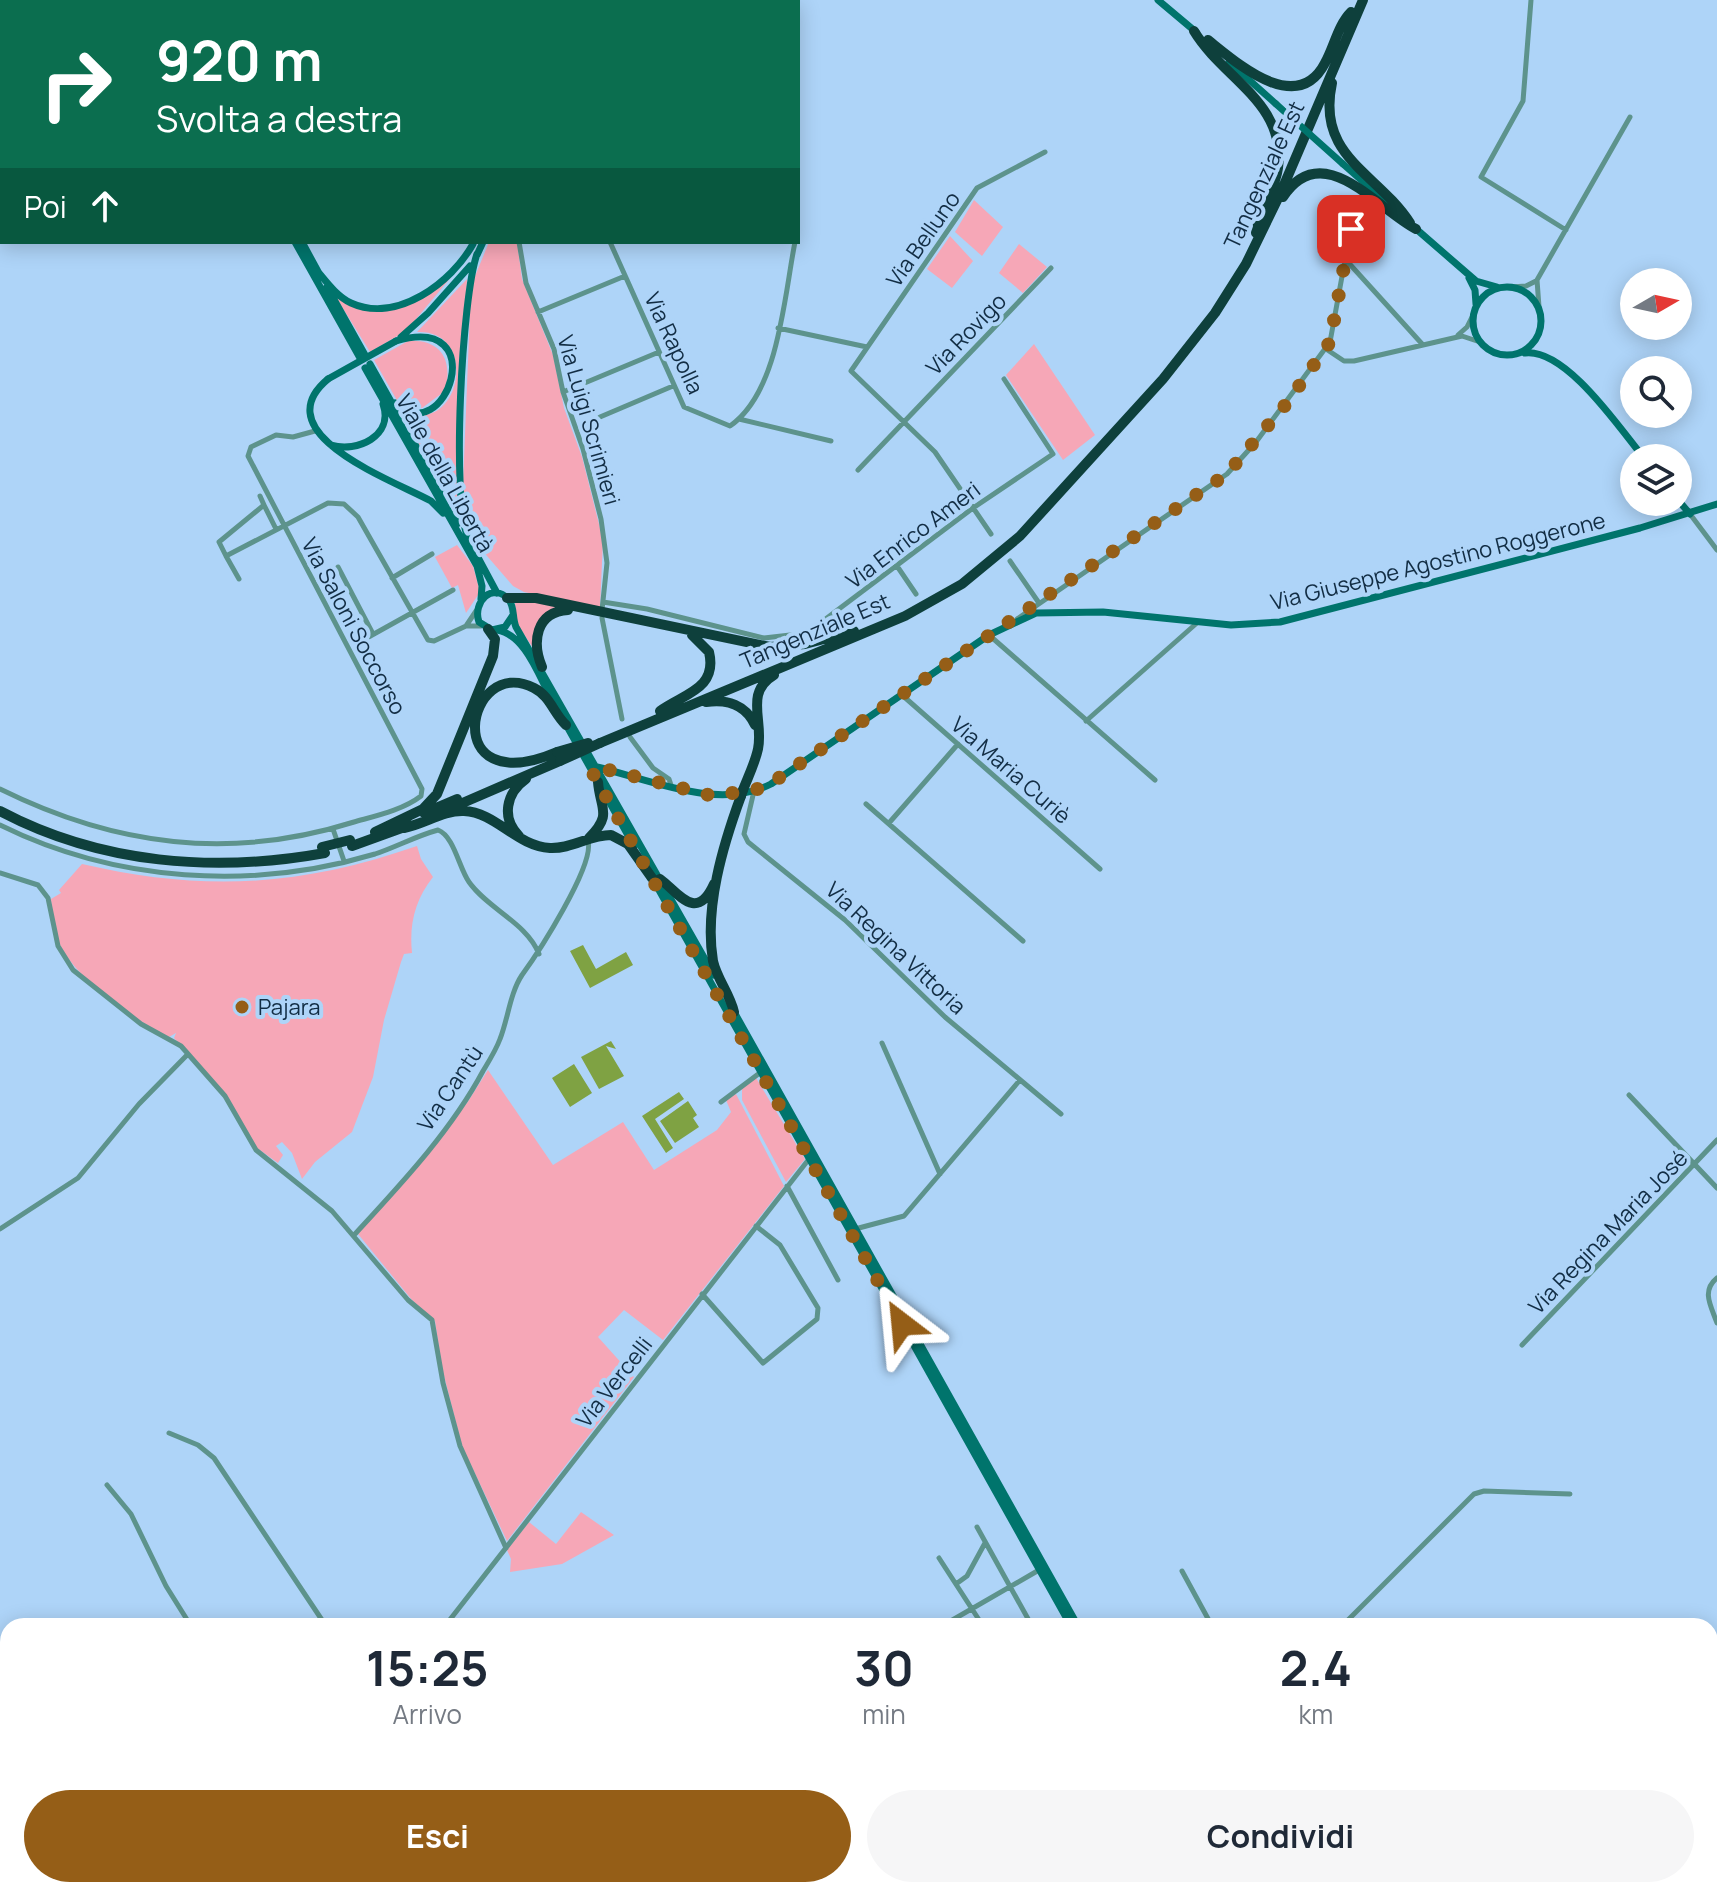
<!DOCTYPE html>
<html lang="it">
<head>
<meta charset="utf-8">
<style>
  body { margin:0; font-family:Manrope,sans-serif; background:#f6f6f7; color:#1f2937; height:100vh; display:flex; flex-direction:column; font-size:30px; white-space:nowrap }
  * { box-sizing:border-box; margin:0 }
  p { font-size:26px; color:#747a83 }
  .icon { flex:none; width:44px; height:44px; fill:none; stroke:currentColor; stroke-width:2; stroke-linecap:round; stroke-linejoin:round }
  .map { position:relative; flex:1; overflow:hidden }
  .drawer { position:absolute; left:0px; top:1618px; width:1718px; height:280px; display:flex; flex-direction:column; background:#fff; border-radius:24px 24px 0 0; box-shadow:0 4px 20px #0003 }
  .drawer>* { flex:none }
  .top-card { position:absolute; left:0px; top:0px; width:800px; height:244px; box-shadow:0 4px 20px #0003; background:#0b6e4f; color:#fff; overflow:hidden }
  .needle { width:52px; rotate:81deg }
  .controls { position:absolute; left:1620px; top:268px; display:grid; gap:16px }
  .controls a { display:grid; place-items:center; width:72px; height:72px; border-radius:50%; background:#fff; box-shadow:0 4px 20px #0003; font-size:40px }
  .pin { position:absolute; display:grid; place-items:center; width:68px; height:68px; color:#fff; margin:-34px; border-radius:16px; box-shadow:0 4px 12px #0006 }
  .me { position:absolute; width:88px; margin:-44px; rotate:331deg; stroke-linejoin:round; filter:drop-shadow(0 0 6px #0008) }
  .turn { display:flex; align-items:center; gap:28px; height:168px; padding:0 24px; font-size:36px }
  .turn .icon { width:104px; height:104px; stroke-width:2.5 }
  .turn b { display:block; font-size:56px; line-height:68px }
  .then { display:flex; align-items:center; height:76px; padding:0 24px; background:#0003; gap:16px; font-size:30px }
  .eta { display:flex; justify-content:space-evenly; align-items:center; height:136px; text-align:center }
  .eta b { font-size:48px; font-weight:700; line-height:56px }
  .primary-button { display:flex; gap:16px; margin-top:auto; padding:16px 24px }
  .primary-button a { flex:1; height:92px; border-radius:48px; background:#955e17; color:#fff; font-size:32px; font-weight:700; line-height:92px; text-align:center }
  .primary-button a+a { background:#f6f6f7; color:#1f2937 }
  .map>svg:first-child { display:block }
</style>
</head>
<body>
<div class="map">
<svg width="1717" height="1898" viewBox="0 0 1717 1898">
  <rect width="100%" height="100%" fill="#aed4f8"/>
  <path fill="#f6a7b7" d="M974,200l29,27 -21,29 -27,-24z
    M950,236l23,25 -21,27 -25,-19z
    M489,242h28l5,37 31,76 11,53 18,49 21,83 -3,68 -76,-16 -11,-6 -32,-37 -19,-40 9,-223z
    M1019,244l28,23 -24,26 -24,-20z
    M453,275l-47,56 -36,21 -36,-58c36,33 87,10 119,-19z
    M467,279l-9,235 -58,-104c61,31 81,-81 17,-78z
    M408,341c34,-2 45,20 37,50l-23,17 -23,-4 -25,-44z
    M1034,344l61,91 -32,25 -57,-85z
    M457,545l16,21 7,26 -14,21 -8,-28 -6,3 -17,-31z
    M528,601l34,6 -13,5 -16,36 -17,-26 -1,-20z
    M417,846l4,13 12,18c-18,23 -24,47 -21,76l-8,1 -3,8 -17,58 -11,57 -21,55 -37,30 -13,17 -10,-26 -10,-11 -6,4 7,9 -5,8 -21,-15 -30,-52 -53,-58 2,-5 -7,4c-37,-18 -94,-58 -111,-96 -6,-13 -6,-28 -7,-42l10,-6 -2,-3 23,-26c121,28 217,23 335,-18z
    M488,1070l65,95 70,-43 31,48 63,-40 14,-18 -5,-12 10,-6 48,92 -121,154 -39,-30 -26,27 36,40 -127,164 -45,-95 -20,-78 -7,-47 -23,-21 -54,-66 109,-131z
    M756,1078l49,81 -19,23 -44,-82v-11z
    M581,1512l33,23 -52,29 -52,8 1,-13 -4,-9 22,-28 27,22z"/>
  <path fill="#7fa243" d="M583,945l13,24 30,-17 7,13 -43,23 -20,-37z
    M611,1041l5,8 -10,-3 18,30 -25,13 -18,-32z
    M574,1064l18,29 -22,14 -18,-29z
    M679,1092l5,7 -29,20 18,29 -7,5 -24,-37z
    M688,1101l9,14 -4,3 6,9 -24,16 -15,-22z"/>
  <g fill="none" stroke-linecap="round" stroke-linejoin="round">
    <path stroke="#5d938c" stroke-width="5" d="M515,0l1,2
      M658,0l3,2
      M1531,0l-8,101 -42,76 85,53
      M0,1l2,1
      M55,2l2,-2
      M0,95l2,1
      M0,109l2,-3
      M0,141l2,2
      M0,199l2,-1
      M519,242l7,41 28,66 9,43 20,57 18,70 6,44 -5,47
      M610,242l74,165 46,19c49,-34 54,-129 65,-184
      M1346,260l77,85
      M1511,287l15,-1 10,-5
      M1539,307l-2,-27 93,-163
      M538,312l87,-36
      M778,328l89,19
      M1458,335l9,-8 7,-14
      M1326,349l18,12h10l108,-25 18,6
      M563,392l96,-40
      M600,417l73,-31
      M739,419l92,22
      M858,470l193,-202
      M260,496l4,9
      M1690,514l27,36
      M276,529l-12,-24 -45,37 7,14 102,-53 16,1 14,13 70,123 6,1 32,-15
      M991,534l-56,-82 -84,-81 126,-183 68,-36
      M226,556l13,23
      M1010,561l29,42
      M897,566l19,28
      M338,567l35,67
      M392,578l40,-24
      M603,602l44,7 117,29 35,-4 16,-7 158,-119 80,-54 -49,-75
      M476,611l-10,15h15
      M602,618l20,101
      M1017,619l210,-145 29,-32 74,-100 26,-142
      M989,635l166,145
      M356,644l97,-54
      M902,695l198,174
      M1086,721l112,-99
      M630,737l23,31 16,11 2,6
      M0,789c115,57 230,72 354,33 21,-6 49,-12 67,-26l1,-7 -174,-333 3,-9 25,-12 17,2 22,-6
      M754,791l-10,43 4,8 97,78 100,97 116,97
      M866,804l157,137
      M889,823l69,-79
      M0,825c115,57 252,66 375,29 21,-7 41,-18 63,-24 16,6 21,38 31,52 19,27 58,41 70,72
      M333,829l11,32
      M0,873l38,12 10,13 10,48 15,24 68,54 40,22 44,50 31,54 76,61 76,89 24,20 11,63 17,63 46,102
      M882,1043l58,131
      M1629,1095l88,93
      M721,1102l40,-30
      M787,1186l51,94
      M0,1229l78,-51 61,-74 49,-50
      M855,1229l49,-13 116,-136
      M355,1234c46,-50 96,-103 128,-163 6,-10 13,-21 17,-32 8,-20 10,-46 22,-64 16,-22 73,-110 66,-134
      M1717,1278c-16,13 -6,28 0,45
      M702,1294l61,69 54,-44 1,-11 -38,-63 -24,-19
      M1522,1345l195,-205
      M169,1433l29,12 16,13 112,168
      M107,1485l24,29 35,72 25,40
      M977,1527l55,99
      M939,1558l44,68
      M1182,1571l30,55
      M956,1584l11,-8 18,-33
      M1130,1621l3,5
      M445,1626l364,-467
      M942,1626l97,-56
      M1342,1626l132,-132 10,-3 86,3
      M1541,1890l6,8
      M248,1898l3,-8"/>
    <path stroke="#00746c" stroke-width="7" d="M159,0l1,2
      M166,0l1,2
      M421,0l1,2
      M432,0l1,2
      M1158,0l38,32
      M1229,62l47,42
      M1343,164l51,45
      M1415,228l61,53 21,6
      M295,242l65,116
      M302,242l19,35
      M477,255l6,-13
      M319,273c9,11 19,24 32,30 46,21 101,-21 122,-59
      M1469,278l6,12 1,14
      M1473 321a34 34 0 1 1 68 0a34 34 0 1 1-68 0Z
      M327,287l38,68
      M401,337l27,-24 42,-47
      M1525,353c41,-5 95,76 119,105
      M370,364l89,159
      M365,368l112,198 5,20 -1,13
      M328,379c-66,55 67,102 103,122l12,12
      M395,403c51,48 98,-91 1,-62
      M331,445c26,8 63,-9 52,-41
      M1678,500l12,14
      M467,537l30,56
      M468,538c-17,-38 -6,-242 9,-284
      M513,615l-8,12 -13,3 -13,-8c-7,-20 14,-41 30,-22 6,8 3,18 7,27l198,348
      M497,630c29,5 42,47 55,70
      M564,721l70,125
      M597,767c54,13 122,44 174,17l218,-149 47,-22 67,-1 128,13 49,-3 360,-94 77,-24
      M650,874l421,752
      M733,1010l345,616
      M1219,1890l5,8
      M1226,1890l5,8"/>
    <path stroke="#0e403c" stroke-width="10" d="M1194,31c29,48 93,72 84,137 -3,23 -19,42 -22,65
      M1208,40c29,23 89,77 117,23 9,-16 13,-38 26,-51
      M1332,83c-16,74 45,89 78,140
      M1283,197c40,-61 95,13 133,32
      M507,598h29l234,49 35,-3 49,-13
      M542,667c-10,-24 -7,-55 26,-57
      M706,702c21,-3 40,3 49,23
      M660,711c23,-17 58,-22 49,-59l-17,-17
      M600,743l305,-127 57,-32 58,-48 143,-157 52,-66 31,-49 35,-72 82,-192
      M557,752c-120,51 -91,-99 -23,-64 16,8 20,26 32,37
      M743,790c5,-13 12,-27 15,-41 6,-28 -14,-56 16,-74
      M451,808l109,-47
      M0,811c100,53 215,62 325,42
      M424,813l33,-14
      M404,828c20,-4 40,-18 60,-17 32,1 52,35 86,37 22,1 39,-13 61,-13l17,9 24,34
      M375,832l48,-23 14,-15 56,-138 2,-17 -7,-10
      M519,836c-18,-18 -13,-43 7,-57
      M589,838c24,-24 11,-29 9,-56
      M352,846l58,-21
      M660,879c17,12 36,45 54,5
      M734,1012c-4,-18 -17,-33 -21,-51 -9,-53 10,-116 28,-165"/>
    <path stroke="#00746c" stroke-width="7" d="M1276,104l67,60
      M328,379l68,-38"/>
    <path stroke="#0e403c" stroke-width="10" d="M557,752l31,-9
      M560,761l40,-18
      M741,796l2,-6
      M322,847l28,-7"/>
  </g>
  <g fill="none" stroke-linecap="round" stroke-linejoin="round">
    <path stroke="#955e17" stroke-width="14" stroke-dasharray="0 25.2" d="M902,1324l-311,-554 6,-3 116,29 51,-8 463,-314 60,-71 43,-61 21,-113"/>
  </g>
  <circle fill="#955e17" stroke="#aed4f8" stroke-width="3" cx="242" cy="1007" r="8"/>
  <g text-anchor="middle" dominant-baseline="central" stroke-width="8" stroke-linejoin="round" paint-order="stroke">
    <g font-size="22" fill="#122d44" stroke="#aed4f8">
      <text transform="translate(1264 175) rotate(-65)">Tangenziale Est</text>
      <text transform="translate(923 239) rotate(-55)">Via Belluno</text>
      <text transform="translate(966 334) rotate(-46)">Via Rovigo</text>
      <text transform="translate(674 343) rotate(65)">Via Rapolla</text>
      <text transform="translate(589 420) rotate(74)">Via Luigi Scrimieri</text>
      <text transform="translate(445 473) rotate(61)">Viale della Libertà</text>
      <text transform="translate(913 535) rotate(-37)">Via Enrico Ameri</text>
      <text transform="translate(1438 561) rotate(-14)">Via Giuseppe Agostino Roggerone</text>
      <text transform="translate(354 626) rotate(62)">Via Saloni Soccorso</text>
      <text transform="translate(815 631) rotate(-23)">Tangenziale Est</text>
      <text transform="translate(1011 770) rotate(41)">Via Maria Curiè</text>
      <text transform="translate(896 948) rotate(43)">Via Regina Vittoria</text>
      <text transform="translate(450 1088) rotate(-56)">Via Cantù</text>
      <text transform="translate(1608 1232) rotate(-46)">Via Regina Maria José</text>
      <text transform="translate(614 1382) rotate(-52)">Via Vercelli</text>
    </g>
    <g font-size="22" fill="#122d44" stroke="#aed4f8" text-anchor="start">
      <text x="258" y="1007">Pajara</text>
    </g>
  </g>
</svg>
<div class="controls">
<a><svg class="needle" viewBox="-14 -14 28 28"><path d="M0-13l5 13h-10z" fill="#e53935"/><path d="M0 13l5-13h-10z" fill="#747a83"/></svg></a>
<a><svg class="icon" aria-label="search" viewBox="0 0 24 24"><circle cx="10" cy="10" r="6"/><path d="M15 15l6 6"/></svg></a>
<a><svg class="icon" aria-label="layers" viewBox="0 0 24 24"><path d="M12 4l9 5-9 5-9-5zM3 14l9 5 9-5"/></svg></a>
</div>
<div class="pin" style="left:1351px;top:229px;background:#d93025"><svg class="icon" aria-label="arrive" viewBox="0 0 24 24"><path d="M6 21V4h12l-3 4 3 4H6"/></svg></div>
<svg class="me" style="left:902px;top:1324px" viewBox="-20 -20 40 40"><path d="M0-17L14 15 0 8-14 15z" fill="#955e17" stroke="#fff" stroke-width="4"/></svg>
<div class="top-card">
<div class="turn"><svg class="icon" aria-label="right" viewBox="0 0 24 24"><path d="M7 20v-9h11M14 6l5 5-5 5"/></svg><div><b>920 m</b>Svolta a destra</div></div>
<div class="then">Poi<svg class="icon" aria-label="ahead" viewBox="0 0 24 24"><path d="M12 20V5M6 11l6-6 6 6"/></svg></div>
</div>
<section class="drawer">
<div class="eta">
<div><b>15:25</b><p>Arrivo</p></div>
<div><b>30</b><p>min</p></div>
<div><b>2.4</b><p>km</p></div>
</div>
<div class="primary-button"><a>Esci</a><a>Condividi</a></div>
</section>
</div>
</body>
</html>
